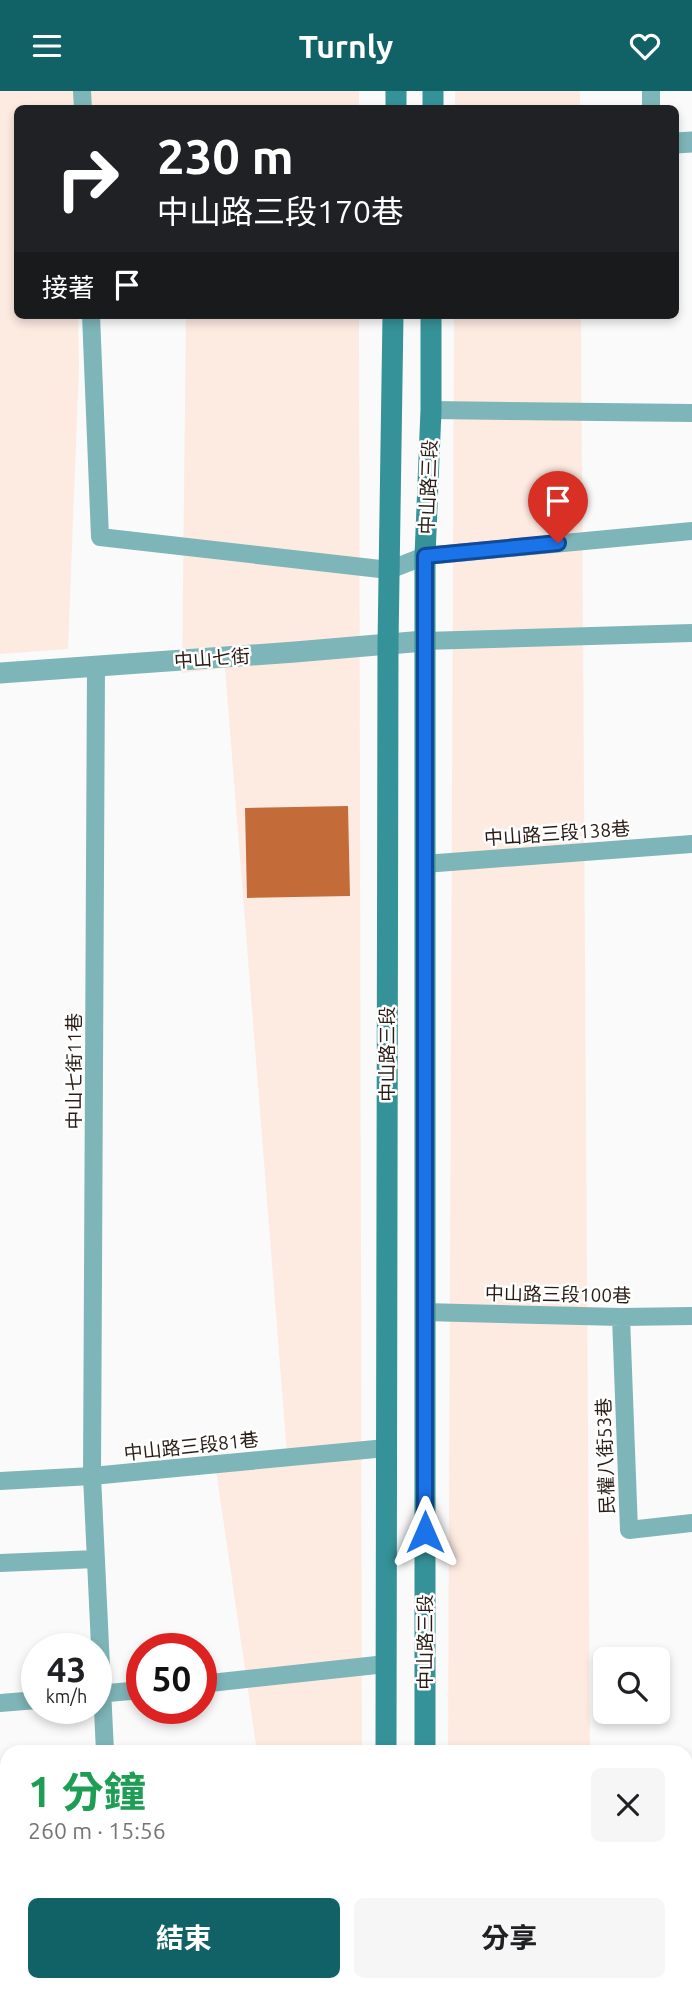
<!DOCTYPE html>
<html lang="zh-TW">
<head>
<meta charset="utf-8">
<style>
  body { margin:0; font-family:Ubuntu,"Noto Sans TC",sans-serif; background:#f6f6f6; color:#202124; height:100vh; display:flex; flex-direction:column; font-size:26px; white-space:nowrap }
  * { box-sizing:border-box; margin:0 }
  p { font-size:23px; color:#757577 }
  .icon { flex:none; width:38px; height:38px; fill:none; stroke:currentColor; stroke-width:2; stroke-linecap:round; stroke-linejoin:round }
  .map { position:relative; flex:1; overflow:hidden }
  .details { position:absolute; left:0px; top:1654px; width:693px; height:247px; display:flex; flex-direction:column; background:#fff; border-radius:21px 21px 0 0; box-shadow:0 4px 10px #0003 }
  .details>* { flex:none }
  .top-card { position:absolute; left:14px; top:14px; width:665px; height:214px; border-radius:10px; box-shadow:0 4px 10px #0003; background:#202124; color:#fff; overflow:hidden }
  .buttons { position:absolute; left:593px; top:1556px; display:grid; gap:14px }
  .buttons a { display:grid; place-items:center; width:77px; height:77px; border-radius:10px; background:#fff; box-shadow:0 4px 10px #0003; font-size:35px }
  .speed { position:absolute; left:21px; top:1542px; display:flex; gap:14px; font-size:35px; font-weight:700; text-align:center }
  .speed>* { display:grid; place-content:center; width:91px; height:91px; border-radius:50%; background:#fff; box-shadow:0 4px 10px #0003; line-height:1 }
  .speed small { font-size:18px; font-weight:400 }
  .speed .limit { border:10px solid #d22; background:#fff; color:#111 }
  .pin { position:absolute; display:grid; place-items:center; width:60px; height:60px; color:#fff; margin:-72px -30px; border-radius:50% 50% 50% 0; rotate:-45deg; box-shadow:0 0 7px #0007 }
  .pin .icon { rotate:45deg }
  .me { position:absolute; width:77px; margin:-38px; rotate:0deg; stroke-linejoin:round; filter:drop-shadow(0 0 5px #0008) }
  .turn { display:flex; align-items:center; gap:24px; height:147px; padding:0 28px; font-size:32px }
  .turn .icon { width:91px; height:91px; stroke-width:2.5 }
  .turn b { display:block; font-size:49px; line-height:60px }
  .then { display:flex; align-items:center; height:66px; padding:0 28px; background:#0003; gap:14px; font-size:26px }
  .round { display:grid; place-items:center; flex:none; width:74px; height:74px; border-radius:10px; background:#f6f6f6 }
  .overview { display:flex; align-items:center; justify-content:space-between; height:119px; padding:0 28px }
  h1 { font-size:42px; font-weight:700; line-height:52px; color:#1e9e55 }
  .button { display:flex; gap:14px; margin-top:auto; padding:14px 28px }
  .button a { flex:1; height:80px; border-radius:10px; background:#116266; color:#fff; font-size:28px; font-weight:700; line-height:80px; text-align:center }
  .button a+a { background:#f6f6f6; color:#202124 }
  header { display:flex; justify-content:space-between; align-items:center; height:91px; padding:0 28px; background:#116266; color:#fff; font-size:32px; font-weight:700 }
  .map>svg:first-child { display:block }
</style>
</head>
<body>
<header><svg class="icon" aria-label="menu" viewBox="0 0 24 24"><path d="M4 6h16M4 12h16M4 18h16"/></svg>Turnly<svg class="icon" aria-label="heart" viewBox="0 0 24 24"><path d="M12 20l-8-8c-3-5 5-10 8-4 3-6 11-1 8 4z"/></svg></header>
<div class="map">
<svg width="692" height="1899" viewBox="0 0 692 1899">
  <rect width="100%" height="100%" fill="#fafafa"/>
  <path fill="#fdebe2" d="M0,0h359v17l-341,1v206h60l1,52 -11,282 -68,5z
    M455,0h125v17h-125z
    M186,224h173l3,1437h-105l-42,-289 72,-9 -62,-786 -43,5z
    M454,224h127l9,1437h-142z
    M186,1894h177v5h-177z
    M447,1894h144v5h-144z"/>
  <path fill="#c36c3a" d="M348,715l2,90 -103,2 -2,-90z"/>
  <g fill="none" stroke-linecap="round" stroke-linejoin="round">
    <path stroke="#7eb5b8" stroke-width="18" d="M82,0l1,18
      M651,0v18
      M91,224l9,222 289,33 36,-14 267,-25
      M431,319l261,3
      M424,550l268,-8
      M96,575l-4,810 13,276
      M424,773l268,-20
      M424,1221l197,5 71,-1
      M621,1226l8,213 63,-7
      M0,1390l92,-5 294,-28
      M0,1472l96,-4
      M201,1593l185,-20
      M96,1603l46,-4
      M0,1612l37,-3
      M0,1743l7,-1
      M0,1823l7,-1"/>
    <path stroke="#7eb5b8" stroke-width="21" d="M676,52l16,-1
      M0,582l295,-21 129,-11"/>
    <path stroke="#349298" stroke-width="21" d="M396,18v-18
      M433,18v-18
      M386,1661l2,-1108 5,-329
      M425,1661v-1196l6,-146v-95
      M387,1894v5
      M426,1894v5"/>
  </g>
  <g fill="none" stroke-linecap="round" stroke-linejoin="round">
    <g stroke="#114b97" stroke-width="18">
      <path id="route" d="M425,1441v-976l133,-13"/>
    </g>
    <use href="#route" stroke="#1a73e8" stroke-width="12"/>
  </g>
  <g text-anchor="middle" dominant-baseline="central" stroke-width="5" stroke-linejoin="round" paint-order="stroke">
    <g font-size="19" fill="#2a1d16" stroke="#fff">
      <text transform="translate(428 396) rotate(-88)">中山路三段</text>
      <text transform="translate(212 567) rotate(-4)">中山七街</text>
      <text transform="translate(557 742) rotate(-4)">中山路三段138巷</text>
      <text transform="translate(387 963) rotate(-90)">中山路三段</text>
      <text transform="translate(74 980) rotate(-90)">中山七街11巷</text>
      <text transform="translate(558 1203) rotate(1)">中山路三段100巷</text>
      <text transform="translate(191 1355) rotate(-6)">中山路三段81巷</text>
      <text transform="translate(605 1365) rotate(-92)">民權八街53巷</text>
      <text transform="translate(425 1551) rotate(-90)">中山路三段</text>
    </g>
  </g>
</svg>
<div class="buttons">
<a><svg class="icon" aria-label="search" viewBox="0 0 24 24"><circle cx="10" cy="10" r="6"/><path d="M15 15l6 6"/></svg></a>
</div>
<div class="speed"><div>43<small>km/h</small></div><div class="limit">50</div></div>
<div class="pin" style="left:558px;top:452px;background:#d93025"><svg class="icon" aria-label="arrive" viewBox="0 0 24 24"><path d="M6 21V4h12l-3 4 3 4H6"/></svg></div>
<svg class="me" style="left:425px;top:1441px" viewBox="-20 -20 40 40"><path d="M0-17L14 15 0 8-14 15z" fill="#1a73e8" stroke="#fff" stroke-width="4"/></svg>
<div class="top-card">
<div class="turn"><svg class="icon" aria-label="right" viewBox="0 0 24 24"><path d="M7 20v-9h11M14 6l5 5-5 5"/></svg><div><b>230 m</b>中山路三段170巷</div></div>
<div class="then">接著<svg class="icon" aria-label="arrive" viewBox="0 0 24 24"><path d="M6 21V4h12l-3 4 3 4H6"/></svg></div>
</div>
<section class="details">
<div class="overview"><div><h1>1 分鐘</h1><p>260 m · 15:56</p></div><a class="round"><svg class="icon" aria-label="close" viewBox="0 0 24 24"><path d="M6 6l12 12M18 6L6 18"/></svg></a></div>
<div class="button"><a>結束</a><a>分享</a></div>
</section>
</div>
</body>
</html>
